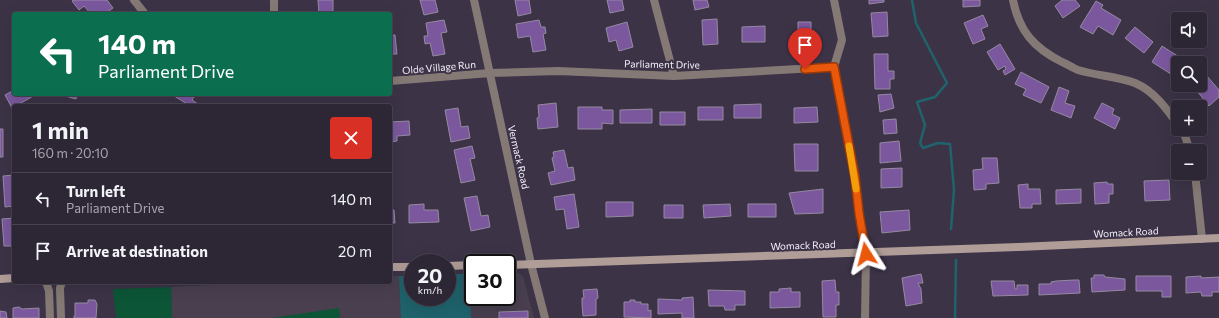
<!DOCTYPE html>
<html lang="en">
<head>
<meta charset="utf-8">
<style>
  body { margin:0; font-family:Commissioner,sans-serif; background:#393241; color:#f1f3f6; height:100vh; display:flex; flex-direction:column; font-size:15px; white-space:nowrap }
  * { box-sizing:border-box; margin:0 }
  p { font-size:13px; color:#a7a5ad }
  .icon { flex:none; width:22px; height:22px; fill:none; stroke:currentColor; stroke-width:2; stroke-linecap:round; stroke-linejoin:round }
  .map { position:relative; flex:1; overflow:hidden }
  .side { position:absolute; left:12px; top:104px; width:380px; height:180px; display:flex; flex-direction:column; background:#2d2635; border-radius:4px; box-shadow:0 4px 16px #0002,0 0 0 1px #484350 }
  .side>* { flex:none }
  .hud { position:absolute; left:12px; top:12px; width:380px; height:84px; border-radius:4px; box-shadow:0 4px 16px #0002,0 0 0 1px #484350; background:#0b6e4f; color:#fff; overflow:hidden }
  .fabs { position:absolute; left:1171px; top:12px; display:grid; gap:8px }
  .fabs a { display:grid; place-items:center; width:36px; height:36px; border-radius:4px; background:#2d2635; box-shadow:0 4px 16px #0002,0 0 0 1px #484350; font-size:20px }
  .speed { position:absolute; left:404px; top:254px; display:flex; gap:8px; font-size:20px; font-weight:700; text-align:center }
  .speed>* { display:grid; place-content:center; width:52px; height:52px; border-radius:50%; background:#2d2635; box-shadow:0 4px 16px #0002,0 0 0 1px #484350; line-height:1 }
  .speed small { font-size:10px; font-weight:400 }
  .speed .limit { border:2px solid #111; border-radius:6px; background:#fff; color:#111 }
  .pin { position:absolute; display:grid; place-items:center; width:34px; height:34px; color:#fff; margin:-41px -17px; border-radius:50% 50% 50% 0; rotate:-45deg; box-shadow:0 0 4px #0007 }
  .pin .icon { rotate:45deg }
  .me { position:absolute; width:44px; margin:-22px; rotate:351deg; stroke-linejoin:round; filter:drop-shadow(0 0 3px #0008) }
  .turn { display:flex; align-items:center; gap:14px; height:84px; padding:0 20px; font-size:18px }
  .turn .icon { width:52px; height:52px; stroke-width:2.5 }
  .turn b { display:block; font-size:28px; line-height:34px }
  .round { display:grid; place-items:center; flex:none; width:42px; height:42px; border-radius:4px; background:#393241 }
  .headline { display:flex; align-items:center; justify-content:space-between; height:68px; padding:0 20px }
  h1 { font-size:24px; font-weight:700; line-height:30px }
  ul { padding:0; list-style:none }
  li { display:flex; align-items:center; gap:12px; height:52px; padding:0 20px; border-top:1px solid #484350 }
  li div { flex:1 }
  li b { display:block; font-size:15px }
  li em { font-style:normal }
  .map>svg:first-child { display:block }
</style>
</head>
<body>
<div class="map">
<svg width="1219" height="318" viewBox="0 0 1219 318">
  <rect width="100%" height="100%" fill="#3c3347"/>
  <path fill="#493f4f" d="M518,273l5,3 11,42h-362l-1,-31 103,-5h116v-6h23v21h34v-22l26,-1v23h34v-23z"/>
  <path fill="#0c5536" d="M171,287l1,31h-56l-3,-29z
    M339,308l1,10h-68z"/>
  <path fill="#1f636c" d="M447,274h23l1,44h-70l-2,-42h14v21h34z"/>
  <g fill="none" stroke-linecap="round" stroke-linejoin="round">
    <path stroke="#1f636c" stroke-width="2.5" d="M912,0l4,23 31,60 -12,14 -18,5 8,23 -5,18 3,5 15,-5 12,1 4,46 -3,39
      M955,318l1,-58"/>
  </g>
  <path fill="#7b589e" stroke="#958aa1" d="M74,0h33l6,8 -8,6h-14l-7,-8 -5,4 -7,-9z
    M318,0h15v14h-14z
    M420,0h15l3,12 -14,3z
    M515,0h14l2,13 -13,3z
    M607,0h15l2,10 -14,3z
    M693,0h14l2,7 -14,3z
    M869,0h15v2l-15,2z
    M963,0h17v6l-17,1z
    M1062,0h13l5,6 -17,12 -8,-12z
    M1096,1l7,4 -2,3 20,12 -8,15 -15,-9 -5,8 -13,-7z
    M887,12l1,24 -15,1 -2,-24z
    M983,15l5,11 -7,3 4,10 -12,5 -9,-21z
    M717,19l1,25 -15,1 -1,-25z
    M444,20l3,12 -6,1 4,21 -12,2 -3,-13 -5,1 -1,-8h4l-2,-13z
    M539,20l2,7h4l1,6 -3,1 3,16 -13,2 -3,-16 -12,2 -2,-14z
    M627,22l6,25 -14,4 -3,-11 -7,2 -3,-14z
    M798,22h13v25h-13z
    M765,26v16h-23v-15z
    M1135,27l18,15 -9,11 -19,-15z
    M390,35h5l2,19h-7z
    M1000,44l15,25 -10,6 -2,-4 3,-2 -1,-3 -7,4 -11,-18z
    M1162,46l22,14 -2,3h-4v7l-4,6 -22,-14z
    M874,54h14v17h6v8h-4v10h-15z
    M1021,72l28,15 -8,16 -18,-8 3,-6 -11,-5z
    M1206,75l13,15v7l-10,9 -16,-20 7,-1v-5z
    M1059,87l10,4 -4,12 10,3 -4,12 -20,-8z
    M14,90v4h23l-25,14 -7,-13z
    M58,94h19l-1,5z
    M171,94h25l-4,6 6,4 -1,2h-11l1,-2z
    M891,94l3,14 -14,4 -2,-17z
    M556,103l2,24 -20,2 -1,-11 2,-1 -1,-12z
    M1102,103l12,6 -2,5 8,4 -5,11 -21,-11z
    M761,104v14h-27v-13z
    M578,107h24v3h11v14l-11,-1v6h-24z
    M698,107h25v13h-25z
    M817,107l1,15 -24,1v-15z
    M458,108l3,19 7,-1 2,12 -19,4 -6,-32z
    M652,109v14h-32v-13z
    M660,112h25v13h-25z
    M896,119l1,14 -13,1 -1,-14z
    M409,121l1,14 -13,1v5l-7,1v-20z
    M0,129h3v28h-3z
    M899,141l2,20 -21,2v-20z
    M794,144h24v27h-23z
    M472,146l3,12 -5,1 5,21 -14,3 -7,-33z
    M564,150l4,18 5,-1 2,13 -24,5 -3,-12 7,-2 -3,-13 2,-1 -1,-5z
    M982,158h15l2,25 -13,1v5l-12,1 -1,-20 10,-1z
    M902,168v19l-21,1v-19z
    M14,175v31l-9,1 -2,-31z
    M1169,180l1,20 -25,1 -1,-20z
    M1107,182l1,2h5v10h-4v9l-14,1 -1,-21z
    M1028,184v5h12l1,15h-9v4h-12l-2,-23z
    M823,189v24l-28,1 -6,-21z
    M1081,189v14l-25,1v-14z
    M574,194l5,33 -12,2 -3,-20 -8,1 -2,-13z
    M477,196l4,20 7,-1 2,12 -19,4 -7,-33z
    M606,202h27v14l-27,1z
    M424,204v6h14l1,12 -30,1v-18z
    M730,204l1,12 -27,2 -1,-13z
    M748,204h28v13h-28z
    M664,205h19v13h-19z
    M390,210h4l1,13h-5z
    M909,210l1,20 -28,3 -2,-21z
    M14,218v28h-10l-2,-27z
    M921,274l2,9h-5l3,6 1,14 -16,3 -4,-28z
    M1094,275h10l1,2 20,2v11l-33,2 -1,-14h3z
    M1136,276h35v21h-9v-6h-26z
    M1201,276v2l18,-1v15h-7v4h-10l-1,-4 -15,1v-16z
    M835,280l1,12h3v13h-3v12h-13l-1,-36z
    M1074,280h5l1,13 -41,2v-11h12v-2l5,-1z
    M991,281h23l1,8h2v-4h11v10l-35,1z
    M791,288v4h9v15l-30,1v-16h9v-3z
    M597,289l1,9 -2,1v16l-13,1 -1,-12v-6h2l-1,-8z
    M708,290l37,1v14h-10v5h-10l-1,-4h-15z
    M693,297l1,21h-12v-5l-24,1v-15l24,1v-2z
    M88,300h7l2,4 -1,14h-22v-2h1v-13h13z
    M630,300h5v2h6v2h7v7l3,-1v8l-27,-1v-15h6z
    M19,307l3,2 17,-1v10h-26v-10z
    M0,311l6,1 1,6h-7z
    M528,311v7h-29v-6z"/>
  <g fill="none" stroke-linecap="round" stroke-linejoin="round">
    <path stroke="#857975" stroke-width="8" d="M134,0l11,14
      M274,0v14
      M474,0l57,264 14,54
      M654,0l20,76
      M834,0l8,40 -8,27 21,110 4,36 7,42 -1,63
      M1013,0c6,31 21,48 49,62 5,2 11,6 16,8 19,6 39,6 57,13 19,8 32,26 43,42
      M390,81l100,-8 68,-2 116,5 160,-9
      M1180,129l5,7 5,15
      M1195,173l7,66
      M46,282l3,9 1,27
      M61,318l-1,-30 2,-6"/>
    <path stroke="#b09d97" stroke-width="8" d="M507,265l512,-18 200,-9
      M447,266l26,-1
      M390,267h23
      M0,279l14,-1"/>
  </g>
  <g fill="none" stroke-linecap="round" stroke-linejoin="round">
    <g stroke="#983908" stroke-width="10">
      <path id="route" d="M805,69l29,-2 21,110 4,36 7,41"/>
    </g>
    <use href="#route" stroke="#ea580c" stroke-width="7"/>
    <path stroke="#f59e0b" stroke-width="7" d="M849,146l7,43"/>
  </g>
  <g text-anchor="middle" dominant-baseline="central" stroke-width="4" stroke-linejoin="round" paint-order="stroke">
    <g font-size="10" fill="#f5f0fc" stroke="#3c3347">
      <text transform="translate(662 64) rotate(1)">Parliament Drive</text>
      <text transform="translate(439 67) rotate(-5)">Olde Village Run</text>
      <text transform="translate(519 157) rotate(77)">Vermack Road</text>
      <text transform="translate(1126 232) rotate(-3)">Womack Road</text>
      <text transform="translate(803 245) rotate(-2)">Womack Road</text>
    </g>
  </g>
</svg>
<div class="fabs">
<a><svg class="icon" aria-label="sound" viewBox="0 0 24 24"><path d="M4 9h4l5-4v14l-5-4H4zM17 9q2 3 0 6"/></svg></a>
<a><svg class="icon" aria-label="search" viewBox="0 0 24 24"><circle cx="10" cy="10" r="6"/><path d="M15 15l6 6"/></svg></a>
<a>+</a>
<a>−</a>
</div>
<div class="speed"><div>20<small>km/h</small></div><div class="limit">30</div></div>
<div class="pin" style="left:805px;top:69px;background:#d93025"><svg class="icon" aria-label="arrive" viewBox="0 0 24 24"><path d="M6 21V4h12l-3 4 3 4H6"/></svg></div>
<svg class="me" style="left:866px;top:254px" viewBox="-20 -20 40 40"><path d="M0-17L14 15 0 8-14 15z" fill="#ea580c" stroke="#fff" stroke-width="4"/></svg>
<div class="hud">
<div class="turn"><svg class="icon" aria-label="left" viewBox="0 0 24 24"><path d="M17 20v-9H6M10 6l-5 5 5 5"/></svg><div><b>140 m</b>Parliament Drive</div></div>
</div>
<section class="side">
<div class="headline"><div><h1>1 min</h1><p>160 m · 20:10</p></div><a class="round" style="background:#d93025;color:#fff"><svg class="icon" aria-label="close" viewBox="0 0 24 24"><path d="M6 6l12 12M18 6L6 18"/></svg></a></div>
<ul>
<li><svg class="icon" aria-label="left" viewBox="0 0 24 24"><path d="M17 20v-9H6M10 6l-5 5 5 5"/></svg><div><b>Turn left</b><p>Parliament Drive</p></div><em>140 m</em></li>
<li><svg class="icon" aria-label="arrive" viewBox="0 0 24 24"><path d="M6 21V4h12l-3 4 3 4H6"/></svg><div><b>Arrive at destination</b></div><em>20 m</em></li>
</ul>
</section>
</div>
</body>
</html>
